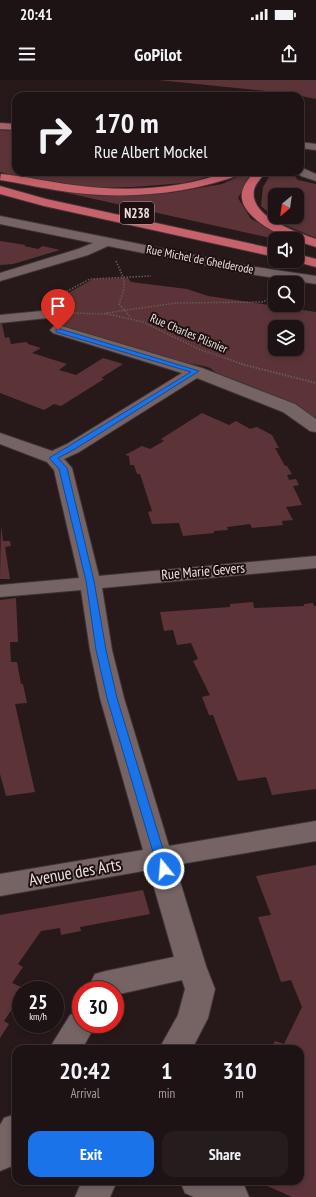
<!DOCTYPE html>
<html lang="en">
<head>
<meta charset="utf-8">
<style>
  body { margin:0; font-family:"PT Sans Narrow",sans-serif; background:#251c1d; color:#f1f3f6; height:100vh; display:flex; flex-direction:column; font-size:15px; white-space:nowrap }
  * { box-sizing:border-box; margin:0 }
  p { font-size:13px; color:#a09ea0 }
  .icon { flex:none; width:22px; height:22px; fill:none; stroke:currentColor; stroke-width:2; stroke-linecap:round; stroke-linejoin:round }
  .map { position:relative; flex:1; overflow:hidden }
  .side { position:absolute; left:12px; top:965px; width:292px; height:140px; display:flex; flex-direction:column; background:#1d1314; border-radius:12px; box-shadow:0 2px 6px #0003,0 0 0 1px #3b3234 }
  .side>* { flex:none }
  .top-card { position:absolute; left:12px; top:12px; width:292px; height:84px; border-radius:12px; box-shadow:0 2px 6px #0003,0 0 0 1px #3b3234; background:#1d1314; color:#f1f3f6; overflow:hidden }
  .needle { width:26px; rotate:209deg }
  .controls { position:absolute; left:268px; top:108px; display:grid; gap:8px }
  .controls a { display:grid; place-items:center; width:36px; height:36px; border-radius:8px; background:#1d1314; box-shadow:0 2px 6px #0003,0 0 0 1px #3b3234; font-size:20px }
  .speed { position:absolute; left:12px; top:901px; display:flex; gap:8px; font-size:20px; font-weight:700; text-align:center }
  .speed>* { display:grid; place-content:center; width:52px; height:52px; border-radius:50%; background:#1d1314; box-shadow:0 2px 6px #0003,0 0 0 1px #3b3234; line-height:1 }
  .speed small { font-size:10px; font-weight:400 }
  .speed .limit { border:6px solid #d22; background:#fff; color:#111 }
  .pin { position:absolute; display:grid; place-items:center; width:34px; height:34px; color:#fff; margin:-41px -17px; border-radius:50% 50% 50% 0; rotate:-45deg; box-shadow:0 0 4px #0007 }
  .pin .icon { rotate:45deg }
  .me { position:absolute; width:44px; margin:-22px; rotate:343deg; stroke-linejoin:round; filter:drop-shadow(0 0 3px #0008) }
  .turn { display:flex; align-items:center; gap:14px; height:84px; padding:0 16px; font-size:18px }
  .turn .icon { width:52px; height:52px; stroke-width:2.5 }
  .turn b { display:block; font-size:28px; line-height:34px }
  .eta { display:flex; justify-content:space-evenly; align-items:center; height:68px; text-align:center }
  .eta b { font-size:24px; font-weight:600; line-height:28px }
  .action { display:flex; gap:8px; margin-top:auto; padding:8px 16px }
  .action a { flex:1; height:46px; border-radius:12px; background:#1a73e8; color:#fff; font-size:16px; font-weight:600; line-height:46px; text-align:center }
  .action a+a { background:#251c1d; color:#f1f3f6 }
  .status { display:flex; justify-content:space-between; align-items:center; height:28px; padding:0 20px; background:#1d1314; direction:ltr }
  .status svg { height:11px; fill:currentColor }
  header { display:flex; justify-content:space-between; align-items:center; height:52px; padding:0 16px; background:#1d1314; font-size:18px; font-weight:600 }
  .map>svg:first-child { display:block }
</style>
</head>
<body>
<div class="status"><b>20:41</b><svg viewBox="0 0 49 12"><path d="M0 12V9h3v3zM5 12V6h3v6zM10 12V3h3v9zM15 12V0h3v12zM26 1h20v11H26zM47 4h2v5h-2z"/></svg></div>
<header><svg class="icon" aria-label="menu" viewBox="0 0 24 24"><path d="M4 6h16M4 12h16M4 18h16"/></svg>GoPilot<svg class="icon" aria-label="share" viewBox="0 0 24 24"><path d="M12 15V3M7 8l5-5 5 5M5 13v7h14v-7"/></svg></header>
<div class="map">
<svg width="316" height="1117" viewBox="0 0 316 1117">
  <rect width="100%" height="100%" fill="#27191a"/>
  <path fill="#5c3437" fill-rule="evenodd" d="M158,0h158v19l-30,-6z
    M0,50l16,1v41h210l-42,11 -51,4 -39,1 -78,-12 -16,-4z
    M248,92h4l-14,26 13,21 41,20h-17l-235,-52 77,8 53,-2 52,-9z
    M272,92h19l7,8 18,4v54l-36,-15 -19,-17 2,-19zM275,115h22v22h-22z
    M0,161l26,4 -2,1 14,3 5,-3 17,4 -47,14 -13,1z
    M128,198l3,4 56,7 21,7 108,16v110l-93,-44 -13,-10 -6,-2 -28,-5 -115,-33 -9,-26 41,-23zM275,247h22v22h-22z
    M0,244h2l3,14 4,-1 2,7 16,-2 1,2 13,4 -9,5 35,11 -8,6 17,5 27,-17 20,6 -22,14 3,1 -43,27 -7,-2 -10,6 -44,-17z
    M202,333l27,12 7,-4 14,8 7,-2 15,8 7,13h-4l10,18h2l5,8 -5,1 2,5 7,-1 3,6 -6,1 9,19 -16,2 7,13 -11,1 1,4 -31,3 -2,-4 -23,3 1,3 -14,1v2l-31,3 -4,-13 -27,1 -4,-12 4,-1 -12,-37h-3l-3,-9h-4l-1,-9 -4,-1 17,-9 8,3 14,-8 -3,-2z
    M1,446l2,15h7l1,5 -6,1 5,32h-10z
    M16,518l2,44h-8l1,20h6l4,22h2l4,19 -12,1 20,88 -29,4 -6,-22v-174z
    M253,522l1,6 50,-2v-2l9,-1 1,3h2v183l-44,6 -6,-18 -28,4 -25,-66h-4l-7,-18 8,-2 -17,-34 5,-2 -7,-16 -14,2 -4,-15 -9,1 -4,-19 70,-5v-3z
    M316,785v332h-24l-36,-16h44v-132h-29l4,-8 9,3 18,-37 -11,-27 -10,2 -23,-65 13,-2 -15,-39z
    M143,810l7,24 -70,13 1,4 -20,4 -1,-7 -19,3 -23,33 5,3 -11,16 14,6 -5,1v6l-17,25 5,3 -9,14v-123z"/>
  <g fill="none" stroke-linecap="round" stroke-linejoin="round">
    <g stroke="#403535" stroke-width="2">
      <path id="minor" d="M300,62l16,2v6l-16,-2z
        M300,87l16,7v7l-15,-5 -5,-4h4z
        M0,136l249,50 67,10v8l-67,-10 -141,-28 -20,9 -88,26v-8l78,-24 15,-6 -93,-19z
        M52,230l5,1 2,3 -2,3 -57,6v-8z
        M58,245l144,43 93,36 21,15v13l-6,-1 -27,-19 -86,-34 -118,74 -15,7 8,9 27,108 217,-20v12l-214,20 10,62 12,48 45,148 147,-25v20l-141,24 31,101 9,23 -7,29 -16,31h-33l19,-34 7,-26 -3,-9 -67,15v-5h-28l8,-16 11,-3 68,-14 -25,-87 -149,26v-22l143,-24 -43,-152 -10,-48 -9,-60 -81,7v-12l79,-7 -25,-108 -7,-8 -47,-18v-11l52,18 15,-7 115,-71 -129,-40 -3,-3 3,-3z
        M81,931v13h15l-14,25h-33l21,-34z
        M16,1034v45l-4,7 -12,5v-46l4,-7z
        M82,1101h35l-7,16h-35z
        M180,1101h55l9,4 5,12h-55l-9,-4z"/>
    </g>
    <g stroke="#403535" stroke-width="2">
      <path id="major" d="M0,43l16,1v6l-16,-1z"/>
    </g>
    <g stroke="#403535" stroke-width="2">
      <path id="highway" d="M227,92h17l-2,2c-54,20 -109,25 -166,19 -26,-3 -51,-9 -76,-13l1,-6c24,2 48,8 72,11 51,7 106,5 154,-13z
        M254,92h12c-4,5 -11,12 -12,18 -5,27 43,42 62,49v8l-19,-6v-2c-16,0 -53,-22 -55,-40 -2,-11 6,-19 12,-27z
        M0,106l46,13 229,50v8l-231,-51 -44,-12z
        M297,174l19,5v8l-23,-6h4z"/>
    </g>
    <path stroke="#675a5b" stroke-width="1.5" stroke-dasharray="1.5 1.5" stroke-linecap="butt" d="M116,181c9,20 11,22 3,43l12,14
      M56,217l34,-18 61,-3
      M71,233l37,1 35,8 56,27 46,16
      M106,233l70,-10 87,-1 7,-4"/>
    <path stroke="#675a5b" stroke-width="2" stroke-dasharray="1.5 1.5" stroke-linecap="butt" d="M241,284l75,19"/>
    <use href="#minor" fill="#766465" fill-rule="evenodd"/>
    <use href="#major" fill="#a76269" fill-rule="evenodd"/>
    <use href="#highway" fill="#c7616c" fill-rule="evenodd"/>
  </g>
  <path fill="#1a73e8" stroke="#114b97" d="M56,249h4l139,42 -124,78 -17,9 9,10 27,113 12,69 11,48 52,171 -1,3 -4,1 -4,-1 -2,-3 -51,-171 -11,-48 -10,-69 -27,-112 -10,-11 142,-86 -135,-40z"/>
  <g text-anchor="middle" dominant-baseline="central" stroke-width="4" stroke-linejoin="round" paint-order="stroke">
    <g font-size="12" fill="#ebe1e1" stroke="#1e1011">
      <text transform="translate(200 179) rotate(11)">Rue Michel de Ghelderode</text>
      <text transform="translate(189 253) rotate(23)">Rue Charles Plisnier</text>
    </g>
    <rect fill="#1e1011" stroke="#aea2a3" stroke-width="1" x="120" y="122" width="34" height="22" rx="3"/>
    <g font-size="13" font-weight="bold" fill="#ebe1e1">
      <text x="137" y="133">N238</text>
    </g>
    <g font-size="14" fill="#ebe1e1" stroke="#1e1011">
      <text transform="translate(203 491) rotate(-5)">Rue Marie Gevers</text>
    </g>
    <g font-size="17" fill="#ebe1e1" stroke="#1e1011">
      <text transform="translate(75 792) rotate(-10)">Avenue des Arts</text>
    </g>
  </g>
</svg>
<div class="controls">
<a><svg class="needle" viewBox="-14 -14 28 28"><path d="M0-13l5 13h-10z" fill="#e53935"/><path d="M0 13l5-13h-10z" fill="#a09ea0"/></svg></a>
<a><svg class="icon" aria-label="sound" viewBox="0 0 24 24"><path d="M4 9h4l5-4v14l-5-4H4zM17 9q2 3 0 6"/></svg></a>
<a><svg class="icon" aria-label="search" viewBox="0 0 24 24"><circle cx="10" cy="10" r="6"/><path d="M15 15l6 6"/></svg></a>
<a><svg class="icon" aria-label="layers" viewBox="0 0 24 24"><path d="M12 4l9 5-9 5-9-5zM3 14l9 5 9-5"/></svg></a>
</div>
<div class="speed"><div>25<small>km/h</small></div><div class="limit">30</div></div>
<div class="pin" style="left:58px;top:250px;background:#d93025"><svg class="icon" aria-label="arrive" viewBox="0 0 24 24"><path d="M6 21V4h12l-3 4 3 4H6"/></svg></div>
<svg class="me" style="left:164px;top:789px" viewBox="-20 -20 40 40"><circle r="17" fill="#1a73e8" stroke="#fff" stroke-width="3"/><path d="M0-11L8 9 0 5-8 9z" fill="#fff"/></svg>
<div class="top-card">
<div class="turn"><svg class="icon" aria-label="right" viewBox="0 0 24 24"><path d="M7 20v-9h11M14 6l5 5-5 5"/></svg><div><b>170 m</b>Rue Albert Mockel</div></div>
</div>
<section class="side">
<div class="eta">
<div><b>20:42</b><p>Arrival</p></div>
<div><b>1</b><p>min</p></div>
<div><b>310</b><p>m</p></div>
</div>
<div class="action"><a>Exit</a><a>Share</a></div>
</section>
</div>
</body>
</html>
